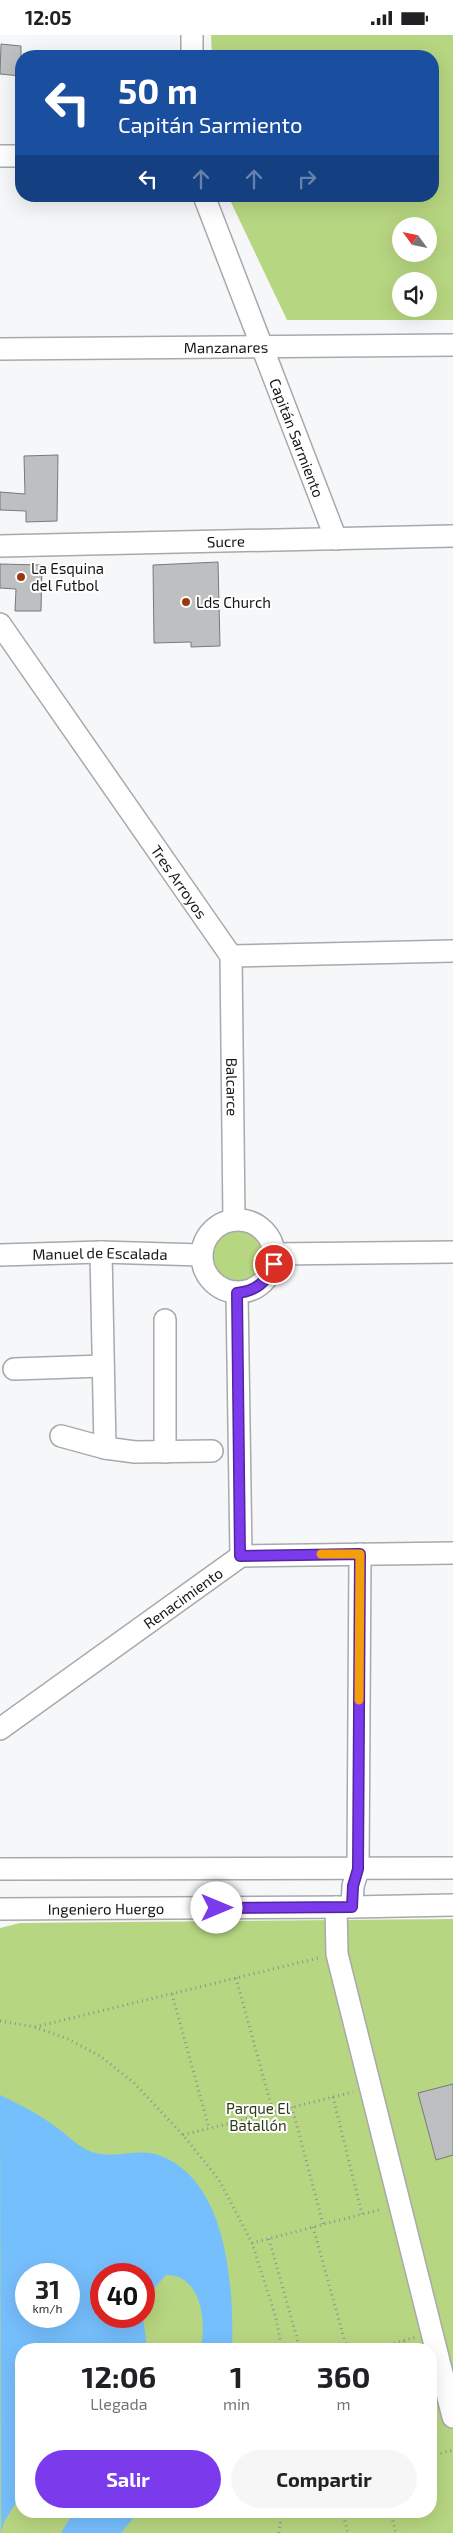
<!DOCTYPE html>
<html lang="es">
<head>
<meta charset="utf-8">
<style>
  body { margin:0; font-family:"Exo 2",sans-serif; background:#f6f6f6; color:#202124; height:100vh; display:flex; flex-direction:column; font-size:19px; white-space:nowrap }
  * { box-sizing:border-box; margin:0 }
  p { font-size:16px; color:#757577 }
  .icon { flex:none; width:28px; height:28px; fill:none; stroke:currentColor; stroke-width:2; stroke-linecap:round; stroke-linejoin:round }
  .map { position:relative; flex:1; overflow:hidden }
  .sheet { position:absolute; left:15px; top:2308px; width:422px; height:175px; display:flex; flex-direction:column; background:#fff; border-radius:20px; box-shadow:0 5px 20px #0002 }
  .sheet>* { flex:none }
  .banner { position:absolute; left:15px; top:15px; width:424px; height:152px; border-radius:20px; box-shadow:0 5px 20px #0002; background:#1a4fa0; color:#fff; overflow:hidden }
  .needle { width:32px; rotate:303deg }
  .tools { position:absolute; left:392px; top:182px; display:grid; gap:10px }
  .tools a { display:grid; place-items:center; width:45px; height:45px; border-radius:50%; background:#fff; box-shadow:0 5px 20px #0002; font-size:25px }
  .speed { position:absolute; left:15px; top:2228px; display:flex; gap:10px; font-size:25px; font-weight:700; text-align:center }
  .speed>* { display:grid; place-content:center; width:65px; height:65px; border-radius:50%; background:#fff; box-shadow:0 5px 20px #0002; line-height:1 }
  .speed small { font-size:12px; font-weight:400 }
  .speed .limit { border:8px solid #d22; background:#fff; color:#111 }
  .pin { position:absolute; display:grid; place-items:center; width:42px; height:42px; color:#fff; margin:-21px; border:2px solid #fff; border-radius:50%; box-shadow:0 1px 5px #0007 }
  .me { position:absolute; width:55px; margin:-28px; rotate:90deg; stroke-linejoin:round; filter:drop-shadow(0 0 4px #0008) }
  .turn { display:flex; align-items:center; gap:18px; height:105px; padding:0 20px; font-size:22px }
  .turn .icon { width:65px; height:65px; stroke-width:2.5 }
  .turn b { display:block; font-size:35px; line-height:42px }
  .lanes { display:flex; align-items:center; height:48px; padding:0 20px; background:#0003; justify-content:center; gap:25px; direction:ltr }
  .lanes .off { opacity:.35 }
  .eta { display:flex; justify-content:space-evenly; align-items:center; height:85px; text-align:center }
  .eta b { font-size:30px; font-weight:700; line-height:35px }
  .primary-button { display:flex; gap:10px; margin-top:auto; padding:10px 20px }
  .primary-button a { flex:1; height:58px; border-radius:30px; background:#7c3aed; color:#fff; font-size:20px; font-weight:700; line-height:58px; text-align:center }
  .primary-button a+a { background:#f6f6f6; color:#202124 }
  .status { display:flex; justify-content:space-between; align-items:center; height:35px; padding:0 25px; background:#fff; direction:ltr }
  .status svg { height:14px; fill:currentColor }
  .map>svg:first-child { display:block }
</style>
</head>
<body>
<div class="status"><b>12:05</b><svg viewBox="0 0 49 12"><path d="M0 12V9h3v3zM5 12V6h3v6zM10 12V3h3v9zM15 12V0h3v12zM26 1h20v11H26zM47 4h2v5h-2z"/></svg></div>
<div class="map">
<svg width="453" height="2498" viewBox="0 0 453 2498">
  <rect width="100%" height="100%" fill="#f6f7f9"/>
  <path fill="#b7d681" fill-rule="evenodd" d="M211,0h242v285h-166l-59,-124h204v-140h-220zM401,191h28v28h-28zM401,246h28v28h-28z
    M206 1220a32 32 0 1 1 64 0a32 32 0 1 1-64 0Z
    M453,1884v614h-453v-605l20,-5zM26,2239h43v42h-43zM101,2239h43v42h-43zM21,2314h410v162h-410z"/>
  <path fill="#76bffd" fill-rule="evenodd" d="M0,2060c19,9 39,19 56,32 10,7 20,18 31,23 26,12 50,-4 74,6 67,26 73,132 71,193h-31c5,-28 1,-74 -35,-74l-10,11 -12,25v-37h-43v42h42l4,33h-126v145l-17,28 -3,11zM26,2239h43v42h-43z
    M74,2476h65l-18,22h-60z"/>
  <path fill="#bdbfc0" stroke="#77797a" d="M1,9l20,2v30l-21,-2z
    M58,420l-1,66 -31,1v-11l-26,-1v-18l25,2 -1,-38z
    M218,527l2,84 -29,1v-5l-37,1 -1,-78z
    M0,529l42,1 -1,46h-26l1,-22 -16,-1z
    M453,2049v71l-17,5 -18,-67z"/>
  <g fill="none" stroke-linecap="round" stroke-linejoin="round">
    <g stroke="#a7a9aa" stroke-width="24">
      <g id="minor">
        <path d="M192,0v21"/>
        <path d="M0,121h21"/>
        <path id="s1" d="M204,161l132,343"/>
        <path id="s2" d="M0,314l453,-4"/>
        <path id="s3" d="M0,511l453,-10"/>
        <path id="s4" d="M0,589l231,332 222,-5"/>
        <path id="s5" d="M231,921l3,264"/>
        <circle cx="238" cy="1221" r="36"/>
        <path d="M101,1217l4,196 30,4 77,-1"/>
        <path d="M274,1219l179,-2"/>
        <path id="s6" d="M0,1220l101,-3 100,3"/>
        <path d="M237,1258l4,263"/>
        <path d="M165,1285v132"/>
        <path d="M14,1334l89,-3"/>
        <path d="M61,1401l44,12"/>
        <path id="s7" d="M0,1694l241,-173 212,-3"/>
        <path d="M0,1834l453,-1"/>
        <path d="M336,1872l1,47 116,463"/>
        <path d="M352,1872l1,-21 5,-16 2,-316"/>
        <path id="s8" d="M0,1874l352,-2 101,-2"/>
      </g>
    </g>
    <path stroke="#909192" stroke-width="3" stroke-dasharray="1 4" stroke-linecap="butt" d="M236,1943l37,134
      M172,1959l37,134
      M0,1986l35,6 33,12 32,17 34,27 49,52 36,45 33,63 24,75 6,31
      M35,1992l283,-69
      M333,2062l29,117
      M292,2072l31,117
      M183,2100l170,-43
      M313,2192l34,122
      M269,2204l31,110
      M252,2208l130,-34
      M404,2306l2,8
      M375,2314l41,-12
      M431,2410l3,10
      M431,2421l22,-6
      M342,2476l6,22
      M390,2476l6,22
      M279,2498l3,-22"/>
    <use href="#minor" stroke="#fff" stroke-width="21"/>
  </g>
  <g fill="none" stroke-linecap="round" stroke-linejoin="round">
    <g stroke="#51269a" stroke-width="12">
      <path id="route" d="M217,1873l135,-1 1,-21 5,-17 2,-315 -120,2 -3,-263c19,-2 30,-11 37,-29"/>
    </g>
    <use href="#route" stroke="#7c3aed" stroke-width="9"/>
    <path stroke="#f59e0b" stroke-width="9" d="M321,1519h39l-1,146"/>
  </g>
  <g fill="#9d370f" stroke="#fff" stroke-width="2">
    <circle cx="21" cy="542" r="5"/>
    <circle cx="186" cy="567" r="5"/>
  </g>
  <g text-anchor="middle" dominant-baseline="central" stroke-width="4" stroke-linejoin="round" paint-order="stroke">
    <g font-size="15" fill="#141515" stroke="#fff">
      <text stroke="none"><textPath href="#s2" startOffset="226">Manzanares</textPath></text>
      <text stroke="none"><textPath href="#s1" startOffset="259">Capitán Sarmiento</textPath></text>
      <text stroke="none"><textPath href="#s3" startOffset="226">Sucre</textPath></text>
      <text stroke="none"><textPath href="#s4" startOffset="314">Tres Arroyos</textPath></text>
      <text stroke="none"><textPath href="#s5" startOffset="131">Balcarce</textPath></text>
      <text stroke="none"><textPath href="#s6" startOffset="100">Manuel de Escalada</textPath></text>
      <text stroke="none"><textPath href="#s7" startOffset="225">Renacimiento</textPath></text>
      <text stroke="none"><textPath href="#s8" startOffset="106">Ingeniero Huergo</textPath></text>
    </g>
    <g font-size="15" fill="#141515" stroke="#fff" text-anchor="start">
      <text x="31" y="533">La Esquina<tspan x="31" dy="17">del Futbol</tspan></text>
      <text x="196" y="567">Lds Church</text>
    </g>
    <g font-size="15" fill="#2e3a17" stroke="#fff">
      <text x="258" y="2073">Parque El<tspan x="258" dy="17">Batallón</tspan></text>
    </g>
  </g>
</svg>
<div class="tools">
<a><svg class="needle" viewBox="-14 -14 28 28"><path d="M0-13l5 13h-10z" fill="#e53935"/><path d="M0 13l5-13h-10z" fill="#757577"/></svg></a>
<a><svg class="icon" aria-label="sound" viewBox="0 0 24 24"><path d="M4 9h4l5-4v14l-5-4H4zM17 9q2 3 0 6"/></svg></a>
</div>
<div class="speed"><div>31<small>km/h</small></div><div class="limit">40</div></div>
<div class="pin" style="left:274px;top:1229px;background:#d93025"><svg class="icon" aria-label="arrive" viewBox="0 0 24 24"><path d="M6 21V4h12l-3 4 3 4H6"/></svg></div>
<svg class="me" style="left:217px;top:1873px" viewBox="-20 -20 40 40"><circle r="19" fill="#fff"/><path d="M0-13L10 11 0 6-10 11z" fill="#7c3aed"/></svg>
<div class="banner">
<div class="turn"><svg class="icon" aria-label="left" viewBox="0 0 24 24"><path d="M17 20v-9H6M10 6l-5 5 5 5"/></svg><div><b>50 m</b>Capitán Sarmiento</div></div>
<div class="lanes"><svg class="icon" aria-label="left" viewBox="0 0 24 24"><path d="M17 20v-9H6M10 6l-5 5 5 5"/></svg><svg class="icon off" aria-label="ahead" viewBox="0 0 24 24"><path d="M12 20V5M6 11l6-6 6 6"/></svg><svg class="icon off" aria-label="ahead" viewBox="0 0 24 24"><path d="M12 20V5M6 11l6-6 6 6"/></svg><svg class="icon off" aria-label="right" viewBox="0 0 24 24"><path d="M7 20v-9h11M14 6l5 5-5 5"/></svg></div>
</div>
<section class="sheet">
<div class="eta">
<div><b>12:06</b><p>Llegada</p></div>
<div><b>1</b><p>min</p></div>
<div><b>360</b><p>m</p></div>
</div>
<div class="primary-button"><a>Salir</a><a>Compartir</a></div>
</section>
</div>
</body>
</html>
